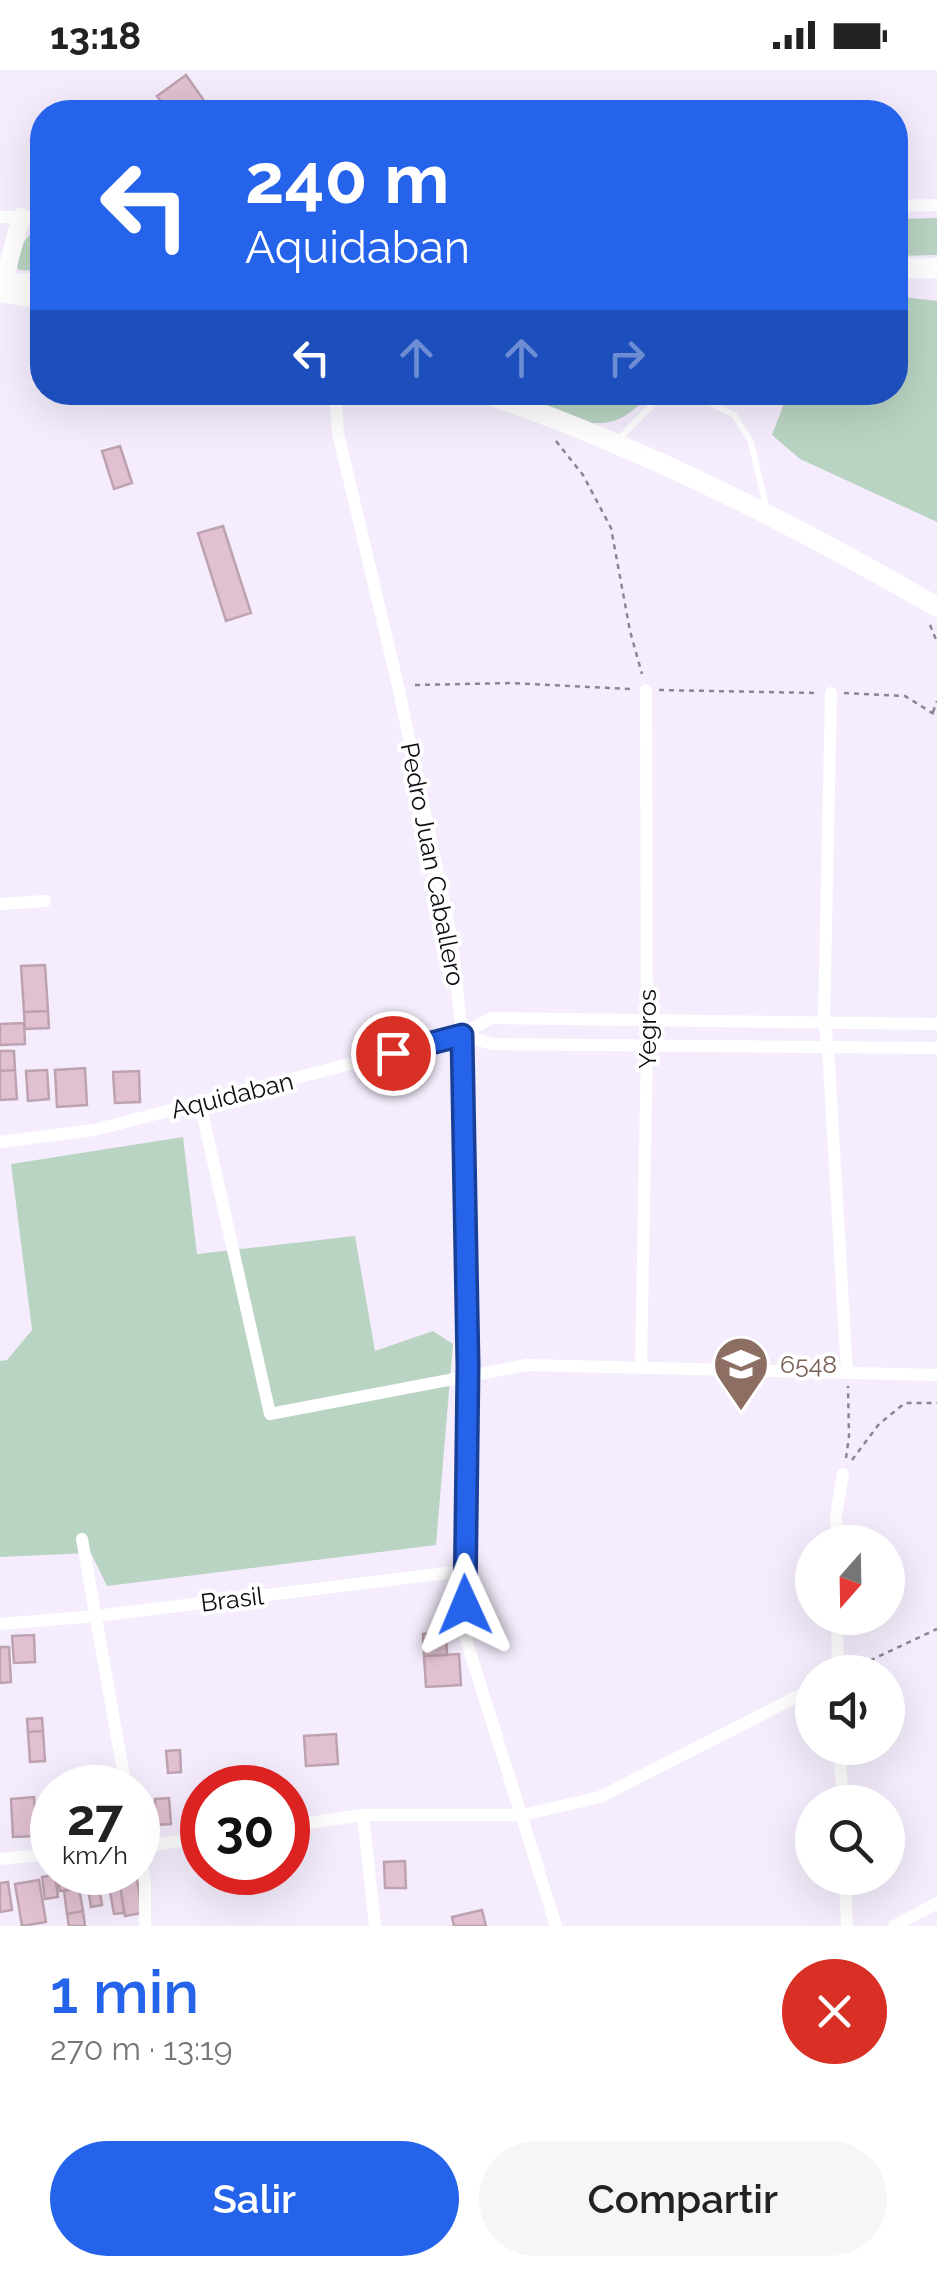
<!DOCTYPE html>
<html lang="es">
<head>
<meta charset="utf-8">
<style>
  body { margin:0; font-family:Raleway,sans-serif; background:#f6f6f6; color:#222; height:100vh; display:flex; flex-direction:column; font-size:38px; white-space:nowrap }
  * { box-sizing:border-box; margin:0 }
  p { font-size:32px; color:#767676 }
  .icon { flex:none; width:55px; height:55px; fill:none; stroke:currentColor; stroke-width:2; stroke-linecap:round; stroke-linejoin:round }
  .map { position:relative; height:1856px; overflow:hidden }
  .details { display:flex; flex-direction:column; background:#fff; flex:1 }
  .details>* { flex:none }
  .top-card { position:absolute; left:30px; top:30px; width:878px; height:305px; border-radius:40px; box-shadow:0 10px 40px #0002; background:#2563eb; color:#fff; overflow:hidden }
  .needle { width:65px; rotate:200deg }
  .fabs { position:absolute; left:795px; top:1455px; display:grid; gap:20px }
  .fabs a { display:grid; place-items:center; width:110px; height:110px; border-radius:50%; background:#fff; box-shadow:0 10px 40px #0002; font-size:50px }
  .speed { position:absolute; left:30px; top:1695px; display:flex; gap:20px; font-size:50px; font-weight:700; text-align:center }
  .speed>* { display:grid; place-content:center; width:130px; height:130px; border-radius:50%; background:#fff; box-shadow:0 10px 40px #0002; line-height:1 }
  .speed small { font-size:25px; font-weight:400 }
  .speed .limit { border:15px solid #d22; background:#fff; color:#111 }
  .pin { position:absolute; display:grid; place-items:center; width:85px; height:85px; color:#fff; margin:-42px; border:5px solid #fff; border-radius:50%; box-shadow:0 2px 10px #0007 }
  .me { position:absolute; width:110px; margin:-55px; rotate:359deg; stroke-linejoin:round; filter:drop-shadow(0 0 8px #0008) }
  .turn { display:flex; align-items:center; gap:35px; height:210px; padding:0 50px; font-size:45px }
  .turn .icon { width:130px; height:130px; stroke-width:2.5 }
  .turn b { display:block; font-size:70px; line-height:85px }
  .lanes { display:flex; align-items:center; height:95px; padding:0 50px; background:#0003; justify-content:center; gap:50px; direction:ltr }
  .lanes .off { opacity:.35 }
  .round { display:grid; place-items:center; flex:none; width:105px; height:105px; border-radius:52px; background:#f6f6f6 }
  .headline { display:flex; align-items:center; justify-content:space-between; height:170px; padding:0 50px }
  h1 { font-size:60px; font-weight:600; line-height:75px; color:#2563eb }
  .cta { display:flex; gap:20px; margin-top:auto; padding:20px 50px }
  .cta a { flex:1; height:115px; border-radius:60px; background:#2563eb; color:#fff; font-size:40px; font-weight:600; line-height:115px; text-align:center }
  .cta a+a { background:#f6f6f6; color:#222 }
  .status { display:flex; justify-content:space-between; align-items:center; height:70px; padding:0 50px; background:#fff; direction:ltr }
  .status svg { height:28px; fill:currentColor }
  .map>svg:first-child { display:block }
</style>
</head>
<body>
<div class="status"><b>13:18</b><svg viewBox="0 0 49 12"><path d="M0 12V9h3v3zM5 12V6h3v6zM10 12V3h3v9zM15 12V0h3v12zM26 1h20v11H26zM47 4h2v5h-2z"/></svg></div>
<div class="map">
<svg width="937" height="1856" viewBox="0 0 937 1856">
  <rect width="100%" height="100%" fill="#f5edfd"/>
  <path fill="#bad4c3" d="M937,148v37l-42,1v-37z
    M37,159h5v42l-23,-1 -4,-7c5,-15 9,-25 22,-34z
    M895,226l42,5v221l-137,-63 -28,-24 16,-42 107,-1z
    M497,323h155c-12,10 -23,24 -39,28 -36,10 -82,-17 -116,-28z
    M183,1067l14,117 158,-18 20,115 58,-20 20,13 -17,201 -329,41 -16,-33 -91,4v-196l7,-1 25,-30 -21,-166z"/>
  <path fill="#e0c0d1" stroke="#bda2af" stroke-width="2.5" d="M186,5l26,37h-44l-11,-16z
    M120,376l12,37 -18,6 -12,-38z
    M223,456l28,87 -25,8 -28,-88z
    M45,895l3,46 -24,1 -3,-46z
    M48,941l1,17 -24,1 -1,-17z
    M24,953l1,21 -25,1v-21z
    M0,981h14l1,19 -15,1z
    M85,998l2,37 -30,2 -2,-37z
    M15,1000l2,29 -17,1v-29z
    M47,1000l2,29 -21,2 -2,-30z
    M139,1001l1,31 -25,1 -2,-31z
    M446,1562l1,23 -23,1 -1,-22z
    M34,1565l1,27 -21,1 -2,-27z
    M0,1577h9l2,35 -11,1z
    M459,1584l2,31 -35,2 -2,-31z
    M42,1648l1,13 -15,1 -1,-13z
    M43,1661l2,30 -15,1 -2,-30z
    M336,1664l2,30 -32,2 -2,-30z
    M180,1680l1,22 -13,1 -2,-22z
    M34,1727l3,39 -24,1 -2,-38z
    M169,1728l2,26 -15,1 -1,-26z
    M405,1791l1,27h-21l-1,-26z
    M80,1802l2,16 -22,3 -3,-17z
    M101,1802h17l2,11 -17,3z
    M118,1802h18l6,41 -17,3z
    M97,1804l5,31 -11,2 -5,-31z
    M55,1805l3,22 -13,2 -3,-22z
    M39,1810l7,42 -24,4 -7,-42z
    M8,1812l4,28 -12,2v-29z
    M120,1814l4,29 -10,1 -5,-28z
    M79,1818l4,23 -16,3 -3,-23z
    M482,1840l4,16h-32l-2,-9z
    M83,1841l2,15h-16l-2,-12z"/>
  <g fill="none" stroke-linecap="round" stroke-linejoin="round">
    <path stroke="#8b8491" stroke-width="2.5" stroke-dasharray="5 5" stroke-linecap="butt" d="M556,371l27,34 28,53 19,103 12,43
      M930,555l7,17
      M415,615l97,-2 120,6
      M659,620l157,3
      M844,623l61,3 32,20
      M933,642l4,-11
      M846,1388l3,-22 -1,-50
      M852,1390l27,-36 26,-21h32
      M852,1599l85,-40"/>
    <path stroke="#fff" stroke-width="6" d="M690,322l44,23 17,27 15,65
      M617,371l48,-49"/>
    <path stroke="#fff" stroke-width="12" d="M895,136l42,-1
      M0,147h42
      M335,322l3,41 60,253 54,254 10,95 6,331 -5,205 3,68 90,287
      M831,623l-7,329 4,25 19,326
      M0,834l45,-3
      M462,965l30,9 445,4
      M200,1033l70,311 257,-49 410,10
      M0,1072l94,-12 368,-95 29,-17 446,6
      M641,1297l6,-322 -1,-355
      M82,1469l44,249
      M837,1472l-1,-27 7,-41
      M837,1548l1,54
      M0,1554l96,-8 367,-45
      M840,1678l2,54
      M363,1745l12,111
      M288,1756l75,-11h160l77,-18 212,-108
      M138,1777l64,-9
      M138,1780l7,31v45
      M0,1789l52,-5
      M845,1808l2,48
      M894,1856l43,-23"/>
    <path stroke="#fff" stroke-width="18" d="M3,214l18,-67"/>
    <path stroke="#fff" stroke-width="20" d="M895,199l42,-1
      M0,214l42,-1"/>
    <path stroke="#fff" stroke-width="20" d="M0,222l42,7
      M481,322c161,55 309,130 456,215"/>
  </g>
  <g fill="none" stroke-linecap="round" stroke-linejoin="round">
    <g stroke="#184099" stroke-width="25">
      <path id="route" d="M393,983l69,-18 6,331 -3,239"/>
    </g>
    <use href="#route" stroke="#2563eb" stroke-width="18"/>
  </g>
  <defs>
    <g id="school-pin" transform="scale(2.875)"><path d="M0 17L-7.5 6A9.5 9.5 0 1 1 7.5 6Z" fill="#8d6e63" stroke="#fff"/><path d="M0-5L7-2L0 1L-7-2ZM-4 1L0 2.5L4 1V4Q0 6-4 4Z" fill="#fff"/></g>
  </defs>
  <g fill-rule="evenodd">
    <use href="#school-pin" x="741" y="1294"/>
  </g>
  <g text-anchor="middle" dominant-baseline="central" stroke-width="8" stroke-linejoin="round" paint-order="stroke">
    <g font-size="25" fill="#100c14" stroke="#fff">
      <text transform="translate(433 794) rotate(79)">Pedro Juan Caballero</text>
      <text transform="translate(647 959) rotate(-90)">Yegros</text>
      <text transform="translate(232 1025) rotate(-14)">Aquidaban</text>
      <text transform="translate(232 1529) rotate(-7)">Brasil</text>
    </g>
    <g font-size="25" fill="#785e54" stroke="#fff" text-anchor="start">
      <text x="780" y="1294">6548</text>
    </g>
  </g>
</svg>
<div class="fabs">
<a><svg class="needle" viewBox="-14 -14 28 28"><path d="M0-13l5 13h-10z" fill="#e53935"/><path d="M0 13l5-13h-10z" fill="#767676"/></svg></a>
<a><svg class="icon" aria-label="sound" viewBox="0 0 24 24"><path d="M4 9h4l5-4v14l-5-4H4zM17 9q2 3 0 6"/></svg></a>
<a><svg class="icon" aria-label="search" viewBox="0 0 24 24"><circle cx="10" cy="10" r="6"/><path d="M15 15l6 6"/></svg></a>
</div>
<div class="speed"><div>27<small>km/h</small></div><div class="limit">30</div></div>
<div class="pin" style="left:393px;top:983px;background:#d93025"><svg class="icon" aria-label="arrive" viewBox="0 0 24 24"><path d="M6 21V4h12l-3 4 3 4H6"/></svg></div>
<svg class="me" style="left:465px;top:1535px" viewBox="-20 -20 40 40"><path d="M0-17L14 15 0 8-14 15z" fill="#2563eb" stroke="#fff" stroke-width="4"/></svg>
<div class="top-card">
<div class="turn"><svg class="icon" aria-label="left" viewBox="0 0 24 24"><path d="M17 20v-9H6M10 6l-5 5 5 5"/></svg><div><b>240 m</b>Aquidaban</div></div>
<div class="lanes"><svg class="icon" aria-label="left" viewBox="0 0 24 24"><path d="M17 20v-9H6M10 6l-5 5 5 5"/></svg><svg class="icon off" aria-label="ahead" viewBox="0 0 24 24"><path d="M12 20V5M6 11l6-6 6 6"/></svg><svg class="icon off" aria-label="ahead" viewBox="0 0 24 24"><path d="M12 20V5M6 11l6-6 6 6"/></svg><svg class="icon off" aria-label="right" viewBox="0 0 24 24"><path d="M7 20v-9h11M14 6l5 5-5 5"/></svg></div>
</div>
</div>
<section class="details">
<div class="headline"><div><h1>1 min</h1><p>270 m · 13:19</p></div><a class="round" style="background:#d93025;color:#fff"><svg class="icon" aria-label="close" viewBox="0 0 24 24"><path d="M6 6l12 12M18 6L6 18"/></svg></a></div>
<div class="cta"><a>Salir</a><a>Compartir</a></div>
</section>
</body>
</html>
